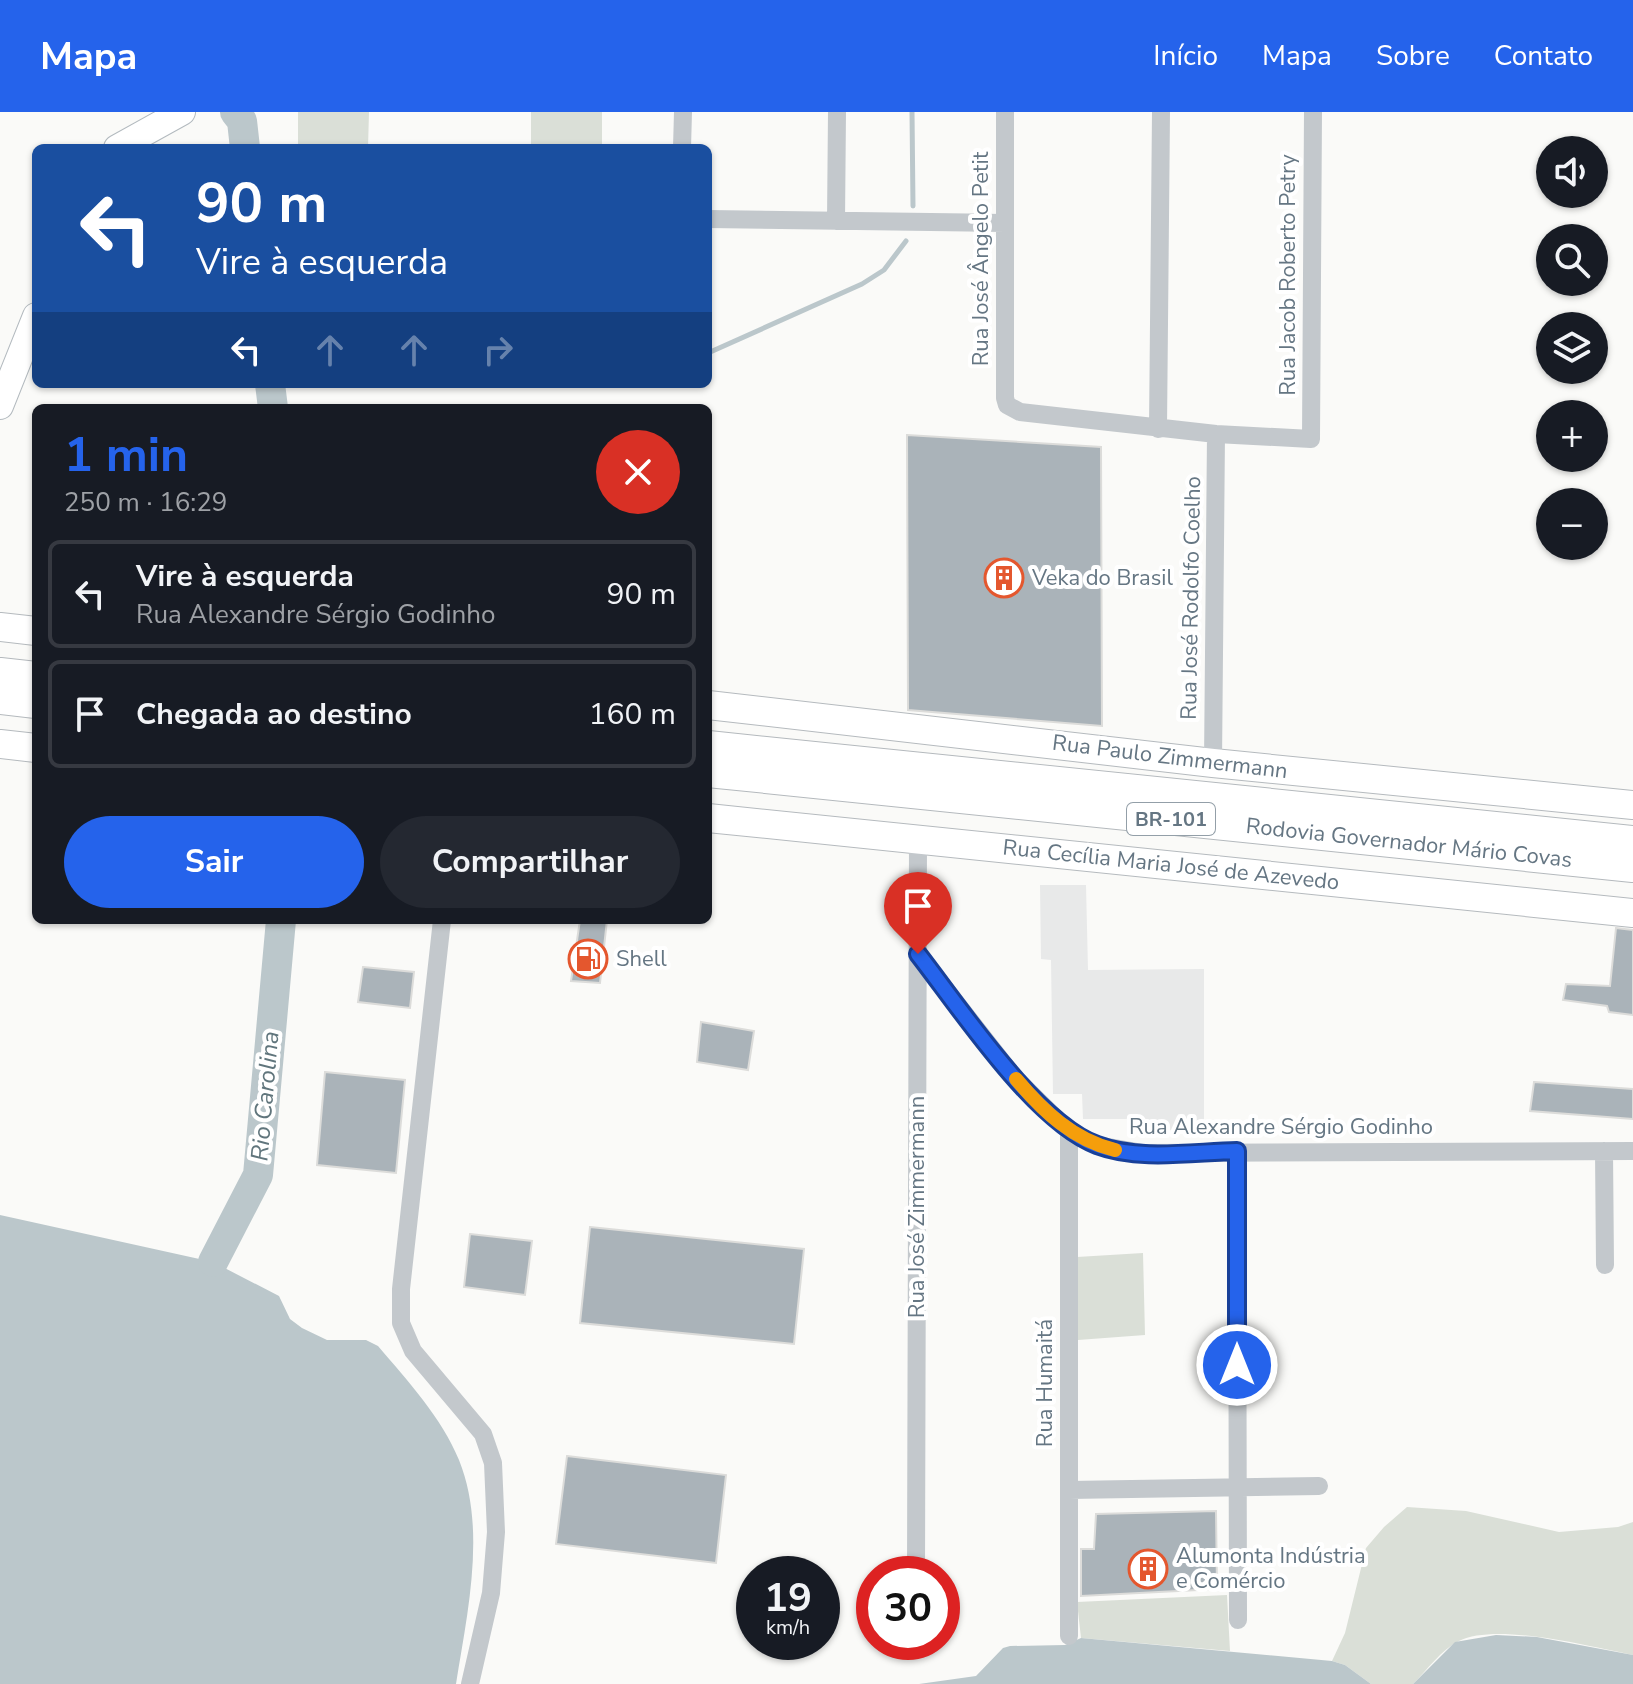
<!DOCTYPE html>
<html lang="pt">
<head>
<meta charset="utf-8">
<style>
  body { margin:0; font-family:"Nunito Sans",sans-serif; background:#242831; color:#f1f3f6; height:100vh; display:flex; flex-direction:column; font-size:30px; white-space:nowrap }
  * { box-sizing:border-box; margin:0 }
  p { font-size:26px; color:#9ea1a6 }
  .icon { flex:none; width:44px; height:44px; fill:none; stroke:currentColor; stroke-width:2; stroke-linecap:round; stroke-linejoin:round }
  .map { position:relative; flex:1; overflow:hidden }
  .panel { position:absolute; left:32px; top:292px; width:680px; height:520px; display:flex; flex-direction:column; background:#171b24; border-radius:12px; box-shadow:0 2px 6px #0004 }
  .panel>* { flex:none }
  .banner { position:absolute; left:32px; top:32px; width:680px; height:244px; border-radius:12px; box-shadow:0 2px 6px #0004; background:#1a4fa0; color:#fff; overflow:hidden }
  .fabs { position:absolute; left:1536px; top:24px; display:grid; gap:16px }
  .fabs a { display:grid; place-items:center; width:72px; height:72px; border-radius:50%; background:#171b24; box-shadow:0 2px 6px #0004; font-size:40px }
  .speed { position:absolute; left:736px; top:1444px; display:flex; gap:16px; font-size:40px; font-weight:700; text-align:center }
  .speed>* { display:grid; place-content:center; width:104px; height:104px; border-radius:50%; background:#171b24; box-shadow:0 2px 6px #0004; line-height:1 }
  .speed small { font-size:20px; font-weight:400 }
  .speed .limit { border:12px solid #d22; background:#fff; color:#111 }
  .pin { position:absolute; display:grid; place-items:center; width:68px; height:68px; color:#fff; margin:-82px -34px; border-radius:50% 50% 50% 0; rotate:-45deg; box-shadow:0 0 8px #0007 }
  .pin .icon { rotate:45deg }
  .me { position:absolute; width:88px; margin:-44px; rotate:0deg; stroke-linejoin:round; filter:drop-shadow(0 0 6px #0008) }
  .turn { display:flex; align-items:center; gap:28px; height:168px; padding:0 32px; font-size:36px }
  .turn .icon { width:104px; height:104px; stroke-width:2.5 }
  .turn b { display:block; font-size:56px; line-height:68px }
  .lanes { display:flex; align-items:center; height:76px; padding:0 32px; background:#0003; justify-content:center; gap:40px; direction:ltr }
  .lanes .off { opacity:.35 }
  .round { display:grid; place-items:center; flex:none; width:84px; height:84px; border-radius:42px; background:#242831 }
  .summary { display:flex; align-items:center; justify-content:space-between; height:136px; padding:0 32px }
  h1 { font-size:48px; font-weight:700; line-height:60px; color:#2563eb }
  .action { display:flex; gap:16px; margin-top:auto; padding:16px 32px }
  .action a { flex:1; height:92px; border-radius:48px; background:#2563eb; color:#fff; font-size:32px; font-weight:700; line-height:92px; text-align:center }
  .action a+a { background:#242831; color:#f1f3f6 }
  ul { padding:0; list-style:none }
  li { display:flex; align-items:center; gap:24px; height:108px; margin:0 16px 12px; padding:0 16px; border:4px solid #363941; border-radius:12px }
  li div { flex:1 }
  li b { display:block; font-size:30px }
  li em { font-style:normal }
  header { display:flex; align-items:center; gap:48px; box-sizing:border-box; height:112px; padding:0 40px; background:#2563eb; color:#fff }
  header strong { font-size:38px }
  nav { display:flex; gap:44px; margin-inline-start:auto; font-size:28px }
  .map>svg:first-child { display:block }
</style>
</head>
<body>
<header>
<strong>Mapa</strong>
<nav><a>Início</a><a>Mapa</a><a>Sobre</a><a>Contato</a></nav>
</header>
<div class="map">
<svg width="1633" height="1572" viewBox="0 0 1633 1572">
  <rect width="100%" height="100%" fill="#fafaf8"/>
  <path fill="#e8e9e9" d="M1040,773h46l2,85 116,-1v161h-59l-1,-11h-61l-1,-25h-29l-2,-134 -10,-1z"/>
  <path fill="#dadfd7" d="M298,0h71l-1,36h-70z
    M531,0h71v36h-71z
    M1143,1141l2,82 -67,5 -1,-83z
    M1407,1395l59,4 93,21 59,-5 15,-5v133c-42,-8 -136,-33 -174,-14 -18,9 -32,29 -46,43h-42l-26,-19 -13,-4 13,-28 21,-85 18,-21z
    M1227,1483l3,56 -149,-13 -4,-36z"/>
  <path fill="#bbc7cb" d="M0,1103l213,47 66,34 11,23 12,9 25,12h39l12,6c29,34 64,72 81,114 28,69 8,154 -3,224h-456z
    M1496,1523l41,2 96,18v29h-220l42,-42z
    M1081,1526l251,23 13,4 26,19h-452l57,-8 27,-28 7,-2 55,-1z"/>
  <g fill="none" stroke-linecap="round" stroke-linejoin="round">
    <path stroke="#bbc7cb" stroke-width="5" d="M912,0l1,94
      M708,241l154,-69 22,-14 22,-29"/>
    <path stroke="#bbc7cb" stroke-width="30" d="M235,0l7,9 3,27
      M270,272l3,24
      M213,1150l45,-87 23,-255"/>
  </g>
  <path fill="#aab3b9" stroke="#dcdcda" stroke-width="2" d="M907,323l194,12 1,279 -194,-16z
    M580,808h27l-7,63 -29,-2z
    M1616,816l17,2v85l-24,-3 -2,-6 -44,-6 3,-16 44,2z
    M363,855l51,5 -4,36 -52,-6z
    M701,910l53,9 -6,39 -51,-8z
    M325,960l80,8 -9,93 -79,-8z
    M1534,970l99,7v30l-103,-8z
    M590,1115l214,22 -10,95 -214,-21z
    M470,1122l62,7 -7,54 -61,-8z
    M567,1344l159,19 -10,88 -160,-19z
    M1216,1399l1,78 -136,7v-47h13l2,-35z"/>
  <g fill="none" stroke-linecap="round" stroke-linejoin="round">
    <g stroke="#b3babf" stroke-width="28">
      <path id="secondary" d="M117,36l65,-36
        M0,294l36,-90"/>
    </g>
    <g stroke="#b5babe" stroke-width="30">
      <path id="primary" d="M0,515l36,4
        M708,593l505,58 420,42
        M0,632l36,4
        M708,706l925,95"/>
    </g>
    <g stroke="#b4b9bd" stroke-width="34">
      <path id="motorway" d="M0,562l36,4
        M0,586l36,4
        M708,635l925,95
        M708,659l925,95"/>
    </g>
    <path stroke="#c3c8cc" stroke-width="18" d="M1005,0v286l2,7 13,7 196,22 95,5 2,-327
      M682,36l1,-36
      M708,107l297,4
      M836,109l1,-109
      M1158,317l3,-317
      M1213,651l3,-329
      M442,808l-41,369v34l12,28 70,83 10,29 3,69 -5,61 -21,91
      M918,842l97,124 54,53 28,14 46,8 490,-2
      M1069,1019v505
      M1237,1039l1,469
      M1604,1039l1,114
      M1069,1378l250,-4
      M916,1462l2,-735
      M915,1531v-1"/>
    <use href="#secondary" stroke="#fff" stroke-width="26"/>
    <use href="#primary" stroke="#fff" stroke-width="28"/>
    <use href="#motorway" stroke="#fff" stroke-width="32"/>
  </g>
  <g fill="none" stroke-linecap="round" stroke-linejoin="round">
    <g stroke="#184099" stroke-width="20">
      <path id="route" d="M918,842c42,54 117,168 179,191 42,16 95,7 140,6v214"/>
    </g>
    <use href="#route" stroke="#2563eb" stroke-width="14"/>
    <path stroke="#f59e0b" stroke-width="14" d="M1016,967c27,32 57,61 99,71"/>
  </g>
  <defs>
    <g id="building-ring" transform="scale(2)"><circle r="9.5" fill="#fff" stroke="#e4572e" stroke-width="1.5"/><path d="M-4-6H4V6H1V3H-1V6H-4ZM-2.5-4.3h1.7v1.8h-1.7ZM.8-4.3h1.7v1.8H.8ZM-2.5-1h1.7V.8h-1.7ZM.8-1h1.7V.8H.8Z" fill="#e4572e"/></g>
    <g id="fuel-ring" transform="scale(2)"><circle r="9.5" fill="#fff" stroke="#e4572e" stroke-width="1.5"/><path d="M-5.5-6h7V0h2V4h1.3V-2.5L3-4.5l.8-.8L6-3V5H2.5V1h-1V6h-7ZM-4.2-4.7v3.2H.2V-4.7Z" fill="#e4572e"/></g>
  </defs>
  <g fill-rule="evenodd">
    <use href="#building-ring" x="1004" y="466"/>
    <use href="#fuel-ring" x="588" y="847"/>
    <use href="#building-ring" x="1148" y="1457"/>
  </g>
  <g text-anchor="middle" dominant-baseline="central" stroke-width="8" stroke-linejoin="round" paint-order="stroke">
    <rect fill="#fff" stroke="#939fa8" stroke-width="2" x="1127" y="691" width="88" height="32" rx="6"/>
    <g font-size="20" font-weight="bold" fill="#657683">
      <text x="1171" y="707">BR-101</text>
    </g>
    <g font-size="22" fill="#657683" stroke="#fff">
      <text transform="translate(981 147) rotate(-90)">Rua José Ângelo Petit</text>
      <text transform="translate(1288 163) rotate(-90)">Rua Jacob Roberto Petry</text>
      <text transform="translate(1191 486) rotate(-89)">Rua José Rodolfo Coelho</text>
      <text transform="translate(1170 645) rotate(7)">Rua Paulo Zimmermann</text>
      <text transform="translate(1409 731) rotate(6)">Rodovia Governador Mário Covas</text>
      <text transform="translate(1171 753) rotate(6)">Rua Cecília Maria José de Azevedo</text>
      <text x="1281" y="1015">Rua Alexandre Sérgio Godinho</text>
      <text transform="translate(917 1095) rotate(-90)">Rua José Zimmermann</text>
      <text transform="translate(1045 1271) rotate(-90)">Rua Humaitá</text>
    </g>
    <g font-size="22" fill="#657683" stroke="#fff" text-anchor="start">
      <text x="1032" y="466">Veka do Brasil</text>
      <text x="616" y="847">Shell</text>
      <text x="1176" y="1444">Alumonta Indústria<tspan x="1176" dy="25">e Comércio</tspan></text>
    </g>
    <g font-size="24" font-style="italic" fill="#60757c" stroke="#fff">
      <text transform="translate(265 984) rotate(-85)">Rio Carolina</text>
    </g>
  </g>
</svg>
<div class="fabs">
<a><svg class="icon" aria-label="sound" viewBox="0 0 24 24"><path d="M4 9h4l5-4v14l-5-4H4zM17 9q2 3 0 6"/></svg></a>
<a><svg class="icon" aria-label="search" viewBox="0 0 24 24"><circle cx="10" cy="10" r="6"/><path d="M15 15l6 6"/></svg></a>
<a><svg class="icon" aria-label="layers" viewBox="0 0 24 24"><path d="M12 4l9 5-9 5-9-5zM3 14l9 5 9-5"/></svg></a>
<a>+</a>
<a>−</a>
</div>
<div class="speed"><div>19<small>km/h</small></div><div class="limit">30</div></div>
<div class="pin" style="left:918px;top:842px;background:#d93025"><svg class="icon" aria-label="arrive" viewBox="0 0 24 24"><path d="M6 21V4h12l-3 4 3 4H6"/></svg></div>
<svg class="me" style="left:1237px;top:1253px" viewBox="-20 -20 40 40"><circle r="17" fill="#2563eb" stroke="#fff" stroke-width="3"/><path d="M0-11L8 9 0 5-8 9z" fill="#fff"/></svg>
<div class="banner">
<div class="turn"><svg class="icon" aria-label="left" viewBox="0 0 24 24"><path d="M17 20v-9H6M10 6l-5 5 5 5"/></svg><div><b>90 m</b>Vire à esquerda</div></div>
<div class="lanes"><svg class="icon" aria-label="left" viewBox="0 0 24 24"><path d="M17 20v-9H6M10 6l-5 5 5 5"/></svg><svg class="icon off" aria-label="ahead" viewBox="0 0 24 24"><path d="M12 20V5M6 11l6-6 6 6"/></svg><svg class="icon off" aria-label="ahead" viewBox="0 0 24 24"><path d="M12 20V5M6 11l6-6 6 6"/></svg><svg class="icon off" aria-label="right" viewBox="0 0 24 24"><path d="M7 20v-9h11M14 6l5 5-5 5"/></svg></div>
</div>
<section class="panel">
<div class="summary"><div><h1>1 min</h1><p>250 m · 16:29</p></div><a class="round" style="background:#d93025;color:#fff"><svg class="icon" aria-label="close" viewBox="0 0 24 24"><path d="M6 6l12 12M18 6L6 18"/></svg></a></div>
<ul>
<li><svg class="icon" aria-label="left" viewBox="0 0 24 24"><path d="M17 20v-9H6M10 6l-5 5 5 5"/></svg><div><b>Vire à esquerda</b><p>Rua Alexandre Sérgio Godinho</p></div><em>90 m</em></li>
<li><svg class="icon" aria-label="arrive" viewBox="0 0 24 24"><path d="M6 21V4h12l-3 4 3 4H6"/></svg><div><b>Chegada ao destino</b></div><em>160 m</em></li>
</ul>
<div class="action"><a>Sair</a><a>Compartilhar</a></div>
</section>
</div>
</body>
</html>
